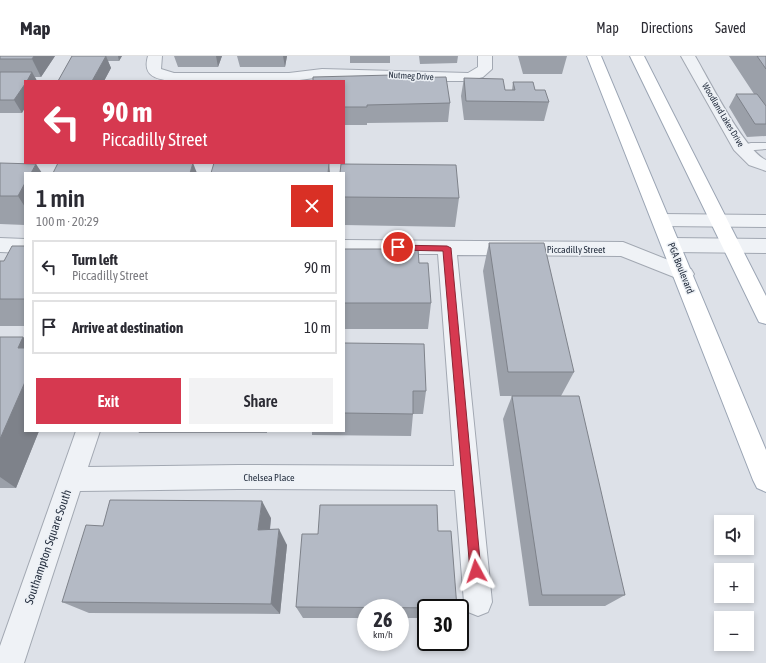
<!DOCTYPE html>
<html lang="en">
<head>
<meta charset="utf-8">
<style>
  body { margin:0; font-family:"Asap Condensed",sans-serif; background:#f2f2f3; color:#2b2b33; height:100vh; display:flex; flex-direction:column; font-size:15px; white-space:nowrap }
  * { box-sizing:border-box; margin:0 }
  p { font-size:13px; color:#7c7c81 }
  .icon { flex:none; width:22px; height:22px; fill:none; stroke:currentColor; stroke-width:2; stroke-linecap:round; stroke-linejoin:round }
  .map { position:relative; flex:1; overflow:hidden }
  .details { position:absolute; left:24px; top:116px; width:321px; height:260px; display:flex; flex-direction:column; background:#fff; border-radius:0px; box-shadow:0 2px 6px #0003 }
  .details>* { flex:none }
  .top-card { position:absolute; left:24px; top:24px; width:321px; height:84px; border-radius:0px; box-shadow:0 2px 6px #0003; background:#d63950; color:#fff; overflow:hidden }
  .buttons { position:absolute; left:714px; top:459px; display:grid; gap:8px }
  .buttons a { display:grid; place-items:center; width:40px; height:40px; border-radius:0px; background:#fff; box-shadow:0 2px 6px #0003; font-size:20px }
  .speed { position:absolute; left:357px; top:543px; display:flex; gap:8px; font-size:20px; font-weight:700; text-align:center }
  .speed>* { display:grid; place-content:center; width:52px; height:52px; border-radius:50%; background:#fff; box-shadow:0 2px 6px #0003; line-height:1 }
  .speed small { font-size:10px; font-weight:400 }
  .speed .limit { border:2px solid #111; border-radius:6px; background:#fff; color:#111 }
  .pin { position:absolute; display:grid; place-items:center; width:34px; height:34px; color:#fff; margin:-17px; border:2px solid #fff; border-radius:50%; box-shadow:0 1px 4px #0007 }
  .me { position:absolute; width:44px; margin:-22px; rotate:355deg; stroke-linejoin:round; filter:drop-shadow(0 0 3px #0008) }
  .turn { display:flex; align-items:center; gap:14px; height:84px; padding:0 12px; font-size:18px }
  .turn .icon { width:52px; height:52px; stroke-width:2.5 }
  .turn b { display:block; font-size:28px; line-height:34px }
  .round { display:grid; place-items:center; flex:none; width:42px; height:42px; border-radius:0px; background:#f2f2f3 }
  .summary { display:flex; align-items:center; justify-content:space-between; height:68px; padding:0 12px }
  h1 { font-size:24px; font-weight:600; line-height:30px }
  .button { display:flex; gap:8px; margin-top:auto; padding:8px 12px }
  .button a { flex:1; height:46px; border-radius:0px; background:#d63950; color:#fff; font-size:16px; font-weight:600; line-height:46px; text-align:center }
  .button a+a { background:#f2f2f3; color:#2b2b33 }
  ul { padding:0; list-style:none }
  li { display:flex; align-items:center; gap:12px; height:54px; margin:0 8px 6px; padding:0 4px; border:2px solid #e1e1e2; border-radius:0px }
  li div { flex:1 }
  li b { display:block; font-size:15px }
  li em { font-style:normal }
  header { display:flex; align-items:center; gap:24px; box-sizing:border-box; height:56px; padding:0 20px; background:#fff; border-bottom:1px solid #e1e1e2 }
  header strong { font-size:19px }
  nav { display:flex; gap:22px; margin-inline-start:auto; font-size:14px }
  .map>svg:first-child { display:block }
</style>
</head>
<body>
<header>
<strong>Map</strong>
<nav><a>Map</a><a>Directions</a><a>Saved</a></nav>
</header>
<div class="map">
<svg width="766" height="607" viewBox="0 0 766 607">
  <rect width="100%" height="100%" fill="#dde1e8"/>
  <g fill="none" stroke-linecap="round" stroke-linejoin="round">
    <g stroke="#a2a8b2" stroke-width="2">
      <path id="service" d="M751,87h15v6l-24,2 -5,-3 1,-2z"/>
    </g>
    <g stroke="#a2a8b2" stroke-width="2">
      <path id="minor" d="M148,0h14l-1,13 13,4h115l33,-4 146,4 10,-6v-11h14v13l-9,8 -14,4h-45l-53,-4h-49l-30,4h-120c-16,-2 -30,-5 -24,-25z
        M681,0h14c14,24 49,94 71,104v11l-17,-6 -15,-15z
        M662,158l104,1v12l-104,-1 -6,-2 -3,-4 3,-4z
        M0,182l25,1v14l-25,-1z
        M672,182l94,1v14l-94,-1 -7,-2 -2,-5 2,-5z
        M344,184l279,2 68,27 3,5 -3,5 -7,2 -63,-25 -164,-1 35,347 -4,10 -10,4 -10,-4 -4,-10 -9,-112 -217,-1 -158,2 -56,172h-24v-17l76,-215h24l-12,36 150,-2 216,1 -16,-212h-94z"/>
    </g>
    <g stroke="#9ba5b4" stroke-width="2">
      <path id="primary" d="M587,0h14l165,394v42l-9,-4 -4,-8z
        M630,0h14l122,240v28l-7,-2 -3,-6z"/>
    </g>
    <use href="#service" fill="#eff2f6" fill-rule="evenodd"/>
    <use href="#minor" fill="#eff2f6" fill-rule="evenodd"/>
    <use href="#primary" fill="#fff" fill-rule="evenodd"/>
  </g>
  <path fill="#9ba0a9" d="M0,0h55l-14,21h-6l2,4h-12l-3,32h-22z
    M72,0h50l-3,5h-11l3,7 -7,13h-46z
    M174,0h48l-4,11h-40z
    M237,0h50l-2,11h-45z
    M350,0h40v7h-40z
    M419,0h39l-1,7 -37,1z
    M518,0h49l-5,18h-39z
    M729,0h37v80l-19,1 -18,-30 7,-13h18z
    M392,22l58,25 -2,19 -81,1v2h-23v-44z
    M464,22l41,12h7l1,-8 22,8 14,12 -5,19 -80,-1 -3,-24z
    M0,107l25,10v52l-25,-1z
    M344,117l115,25 -4,29 -111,-2z
    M489,187l85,129 -13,24h-61l-17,-125z
    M25,190v80h-25v-65h4z
    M344,193l75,14 12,40 -3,26h-84z
    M0,281h23l2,2v92h14l-23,57h-16z
    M344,287l82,48 -3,23h-10l-2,22 -99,-1v-4h32z
    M512,340l113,199 -20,11h-76l-26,-187z
    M138,375h129v2h-128z
    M271,462l-1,12 17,15 -7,69 -191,-1 -27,-11 41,-76z
    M296,551l161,1h-31v10h-26v-10h-34v10h-63z"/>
  <path fill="#7e828a" d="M34,0h21l-14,21 -9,-18z
    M106,0l5,12 -7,13h-12z
    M118,0h4l-3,5z
    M216,0h6l-4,11z
    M283,0h4l-2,11z
    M32,16l5,9h-10z
    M25,28v24l-3,5 -8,-13z
    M193,107l4,10h-7z
    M329,107l1,10h-2z
    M36,108l6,9h-11z
    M25,127v24l-7,-11z
    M23,281l2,2v16l-7,-7z
    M25,326v49h14l-23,57 -16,-11v-38z
    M262,445l9,17 -3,27 -10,-15z
    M279,473l8,16 -7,69 -9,-10z"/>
  <path fill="#b4bac5" stroke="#7e828a" d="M0,0h34l-2,3h-32z
    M72,0h34l-14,25h-34z
    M757,0h9v13z
    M0,16h32l-5,9h-2v3l-11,16h-14z
    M392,19v3l54,-1 4,26 -83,2v2h-23v-26h-31v-4z
    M464,22l39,1 2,11h10l-2,-8h20l2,8h10l4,12 -83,-1z
    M736,38h21l9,12v18h-11z
    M0,107l36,1 -5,9h-6v10l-7,13h-18z
    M58,107h135l-3,10h-137z
    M214,107h115l-1,10h-117z
    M341,108l115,1 3,33 -115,-1v-24h-4z
    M489,187h55l30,129h-66z
    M12,190h13v53h-25v-38h4z
    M344,193h74l1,14h9l3,40h-87z
    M0,281h23l-5,11h7v34l-25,57z
    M344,287l80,1 2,47h-13v23l-69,-1z
    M512,340h67l46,199h-83z
    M110,444l152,1 -4,29 21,-1 -8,75 -209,-2 24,-77 17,1z
    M320,449h117l1,26h13l6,77 -161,-1 6,-73h16z"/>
  <path fill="#d63950" stroke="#8b2534" d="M395,189l52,1 4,2 30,323 -1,4 -4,2 -4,-2 -2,-4 -27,-320 -45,-1 -4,-3z"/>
  <g text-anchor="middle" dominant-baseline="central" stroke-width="3" stroke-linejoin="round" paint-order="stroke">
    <g font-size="9" fill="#252f3f" stroke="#ecf0f5">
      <text transform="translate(411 20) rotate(3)">Nutmeg Drive</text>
      <text transform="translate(723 59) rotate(59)">Woodland Lakes Drive</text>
    </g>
    <g font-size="10" fill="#252f3f" stroke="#ecf0f5">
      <text x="576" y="193">Piccadilly Street</text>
      <text transform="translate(681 212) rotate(68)">PGA Boulevard</text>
      <text x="269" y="421">Chelsea Place</text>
    </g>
    <g font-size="12" fill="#252f3f" stroke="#ecf0f5">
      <text transform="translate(48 491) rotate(-71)">Southampton Square South</text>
    </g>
  </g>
</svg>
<div class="buttons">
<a><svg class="icon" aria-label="sound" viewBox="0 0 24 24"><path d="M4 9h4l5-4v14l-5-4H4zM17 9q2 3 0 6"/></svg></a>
<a>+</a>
<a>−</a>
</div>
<div class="speed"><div>26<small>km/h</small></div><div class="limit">30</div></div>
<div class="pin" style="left:398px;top:191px;background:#d93025"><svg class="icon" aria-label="arrive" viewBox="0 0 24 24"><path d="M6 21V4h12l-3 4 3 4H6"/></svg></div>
<svg class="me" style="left:476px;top:515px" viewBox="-20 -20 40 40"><path d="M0-17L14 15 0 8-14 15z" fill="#d63950" stroke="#fff" stroke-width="4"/></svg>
<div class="top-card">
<div class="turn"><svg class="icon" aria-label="left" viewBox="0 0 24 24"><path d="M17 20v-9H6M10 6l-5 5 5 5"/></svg><div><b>90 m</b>Piccadilly Street</div></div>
</div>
<section class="details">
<div class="summary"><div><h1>1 min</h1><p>100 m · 20:29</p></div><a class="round" style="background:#d93025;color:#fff"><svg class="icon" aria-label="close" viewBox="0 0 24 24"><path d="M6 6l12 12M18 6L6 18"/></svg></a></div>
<ul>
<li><svg class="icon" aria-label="left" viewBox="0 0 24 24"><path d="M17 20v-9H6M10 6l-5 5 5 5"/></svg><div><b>Turn left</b><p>Piccadilly Street</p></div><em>90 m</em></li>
<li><svg class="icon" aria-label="arrive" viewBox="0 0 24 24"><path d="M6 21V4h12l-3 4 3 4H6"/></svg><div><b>Arrive at destination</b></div><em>10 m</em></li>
</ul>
<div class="button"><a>Exit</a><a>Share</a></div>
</section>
</div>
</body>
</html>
